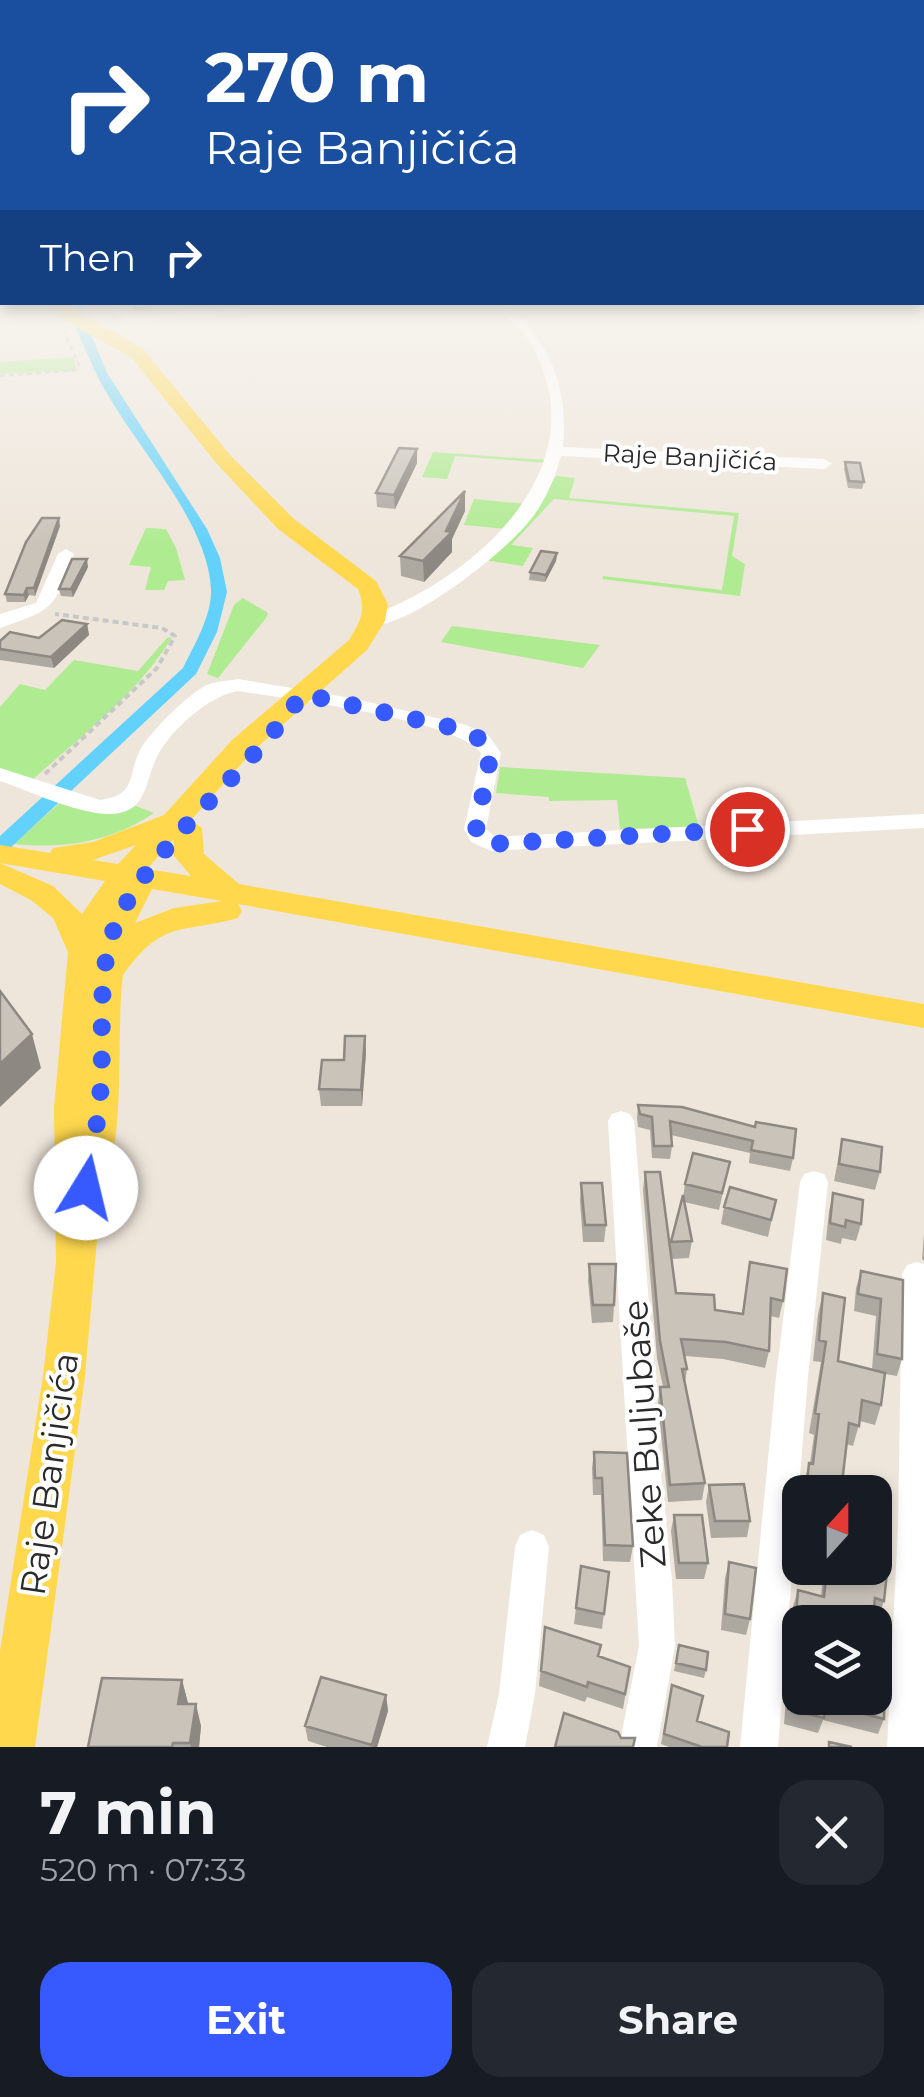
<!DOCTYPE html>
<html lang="en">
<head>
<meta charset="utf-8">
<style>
  body { margin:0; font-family:Montserrat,sans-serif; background:#242831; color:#f1f3f6; height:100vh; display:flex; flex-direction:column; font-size:38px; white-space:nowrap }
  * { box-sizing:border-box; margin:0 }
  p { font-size:32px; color:#9ea1a6 }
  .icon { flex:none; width:55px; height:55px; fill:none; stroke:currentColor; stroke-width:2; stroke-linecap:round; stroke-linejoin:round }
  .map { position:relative; height:1747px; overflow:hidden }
  .details { display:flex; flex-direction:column; background:#171b24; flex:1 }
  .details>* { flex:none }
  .banner { position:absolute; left:0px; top:0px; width:925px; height:305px; box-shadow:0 5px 15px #0003; background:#1a4fa0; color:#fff; overflow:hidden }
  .needle { width:65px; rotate:21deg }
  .buttons { position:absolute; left:782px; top:1475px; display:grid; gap:20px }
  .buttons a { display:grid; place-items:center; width:110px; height:110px; border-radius:20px; background:#171b24; box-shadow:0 5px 15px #0003; font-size:50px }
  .pin { position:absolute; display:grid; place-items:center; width:85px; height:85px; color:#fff; margin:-42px; border:5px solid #fff; border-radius:50%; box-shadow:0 2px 10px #0007 }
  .me { position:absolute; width:110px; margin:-55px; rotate:9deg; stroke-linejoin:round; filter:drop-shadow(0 0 8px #0008) }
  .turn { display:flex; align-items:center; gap:35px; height:210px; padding:0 40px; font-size:45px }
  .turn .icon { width:130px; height:130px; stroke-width:2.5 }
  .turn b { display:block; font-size:70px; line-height:85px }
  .then { display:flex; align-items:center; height:95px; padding:0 40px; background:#0003; gap:20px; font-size:38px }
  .round { display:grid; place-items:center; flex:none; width:105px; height:105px; border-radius:30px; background:#242831 }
  .summary { display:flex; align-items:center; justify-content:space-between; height:170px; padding:0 40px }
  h1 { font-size:60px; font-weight:700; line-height:75px }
  .button { display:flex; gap:20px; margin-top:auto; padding:20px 40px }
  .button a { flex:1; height:115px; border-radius:30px; background:#365aff; color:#fff; font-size:40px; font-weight:700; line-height:115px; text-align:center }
  .button a+a { background:#242831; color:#f1f3f6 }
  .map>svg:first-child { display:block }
</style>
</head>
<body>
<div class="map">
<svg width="924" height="1747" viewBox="0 0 924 1747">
  <rect width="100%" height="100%" fill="#eee6db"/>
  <path fill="#afeb91" d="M73,357l3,11 -4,3 -72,3v-12z
    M433,452l114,8 -1,3 -91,-7 -8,23 -25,-2z
    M556,476l19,2 -6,20 170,15 -7,43 13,8 -5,32 -138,-17 1,-3 119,14 12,-74 -180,-17 -43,46 22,3 -10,18 -39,-6 46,-41z
    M474,499l53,5 -20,25 -43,-4z
    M146,528l20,1 10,19 9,32 -17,1 -4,9h-19l6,-23 -22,-2z
    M243,598l25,15 -2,5 -48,60 -11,-4 27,-69z
    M452,626l148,19 -17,23 -142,-26z
    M172,637c-34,57 -91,99 -140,143l-32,-12v-61l20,-23 25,6 29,-30 64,11 29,-33z
    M500,767l185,11 14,49 -79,2 -3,-29 -68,1v-4l-53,-4z
    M64,799l67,5 23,9c-43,29 -89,36 -140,31z"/>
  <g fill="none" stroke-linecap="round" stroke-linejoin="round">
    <path fill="#62d1fb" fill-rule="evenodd" d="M74,302h12l-2,15 23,56 100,156 13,29 7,34 -10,40 -21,42 -189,177 -7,2v-17l183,-168c11,-23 29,-52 28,-79 -4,-77 -92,-157 -121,-229 -8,-19 -19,-37 -16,-58z"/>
    <path stroke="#c8c8c8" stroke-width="2.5" stroke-dasharray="5 4" stroke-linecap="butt" d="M0,376l77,-6 2,-5 -15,-33"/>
    <path stroke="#c8c8c8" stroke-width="4" stroke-dasharray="6 4" stroke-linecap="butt" d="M45,774l112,-106 18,-32 -13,-8 -107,-14"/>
    <path fill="#fff" fill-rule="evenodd" d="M101,302h14l16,13 175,-13h67l-245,21z
      M427,302h14l-6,4z
      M491,302h14c45,39 64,85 58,145l261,12 8,5 -8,5 -263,-13c-7,25 -17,48 -34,68 -25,30 -122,108 -160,101v-8c108,-38 237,-152 162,-276 -10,-16 -26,-26 -38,-39z
      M66,549l8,5c-20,55 -19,55 -74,74v-14l36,-11 22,-49z
      M238,679l113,19 115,27 23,11 12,17 -15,76 9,8 429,-23v14l-433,23 -20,-9 -7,-13 17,-76c-22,-33 -198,-55 -243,-62 -29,5 -62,35 -78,60 -18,29 -8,70 -64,62 -32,-5 -66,-22 -96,-32v-13l100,32c37,-5 27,-23 40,-50 9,-17 49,-57 67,-65 9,-4 21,-4 31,-6z
      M621,1111l9,3 4,7 22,267 -3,7 19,185 3,66 -18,101h-38l20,-101 -31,-525 4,-7z
      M814,1171l10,3 4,8 -20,195 -30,370h-38l36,-370 24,-195 4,-8z
      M917,1262l7,2v483h-37l11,-220 4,-253 5,-9z
      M532,1530l12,5 5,12 -14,147 -10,53h-38l12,-53 16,-147 5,-12z"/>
    <path fill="#ffd84e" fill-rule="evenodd" d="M44,302h19l80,47 88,107 63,63 82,62 12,23 -3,17 -18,29 -115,102 -61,68 11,8 2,26 35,30 685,120v24l-686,-124 4,7 -4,7c-58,16 -75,1 -115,57 -8,61 5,166 -23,219l-8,3 5,43 -12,136 -50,371h-35v-96l43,-275 13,-114 -2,-154 14,-156 -15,-34 -22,-18 -31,-16v-21l53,23 29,28 23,-33 -105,-18v-18l50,8 3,-5 40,-6 71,-27 68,-75 117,-100c11,-18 18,-29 9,-51l-80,-60 -61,-65 -86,-107 -69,-38zM174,839v17l17,20 -44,-7zM136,845l-18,19 -25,-4zM152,889l70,12 -48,7 -39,15z"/>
  </g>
  <path fill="#ada8a0" d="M417,449v14l-22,46 -18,-2 -1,-14z
    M845,462l19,20 -2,7 -14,-1 -4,-19z
    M465,491v20l-13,28v13l-28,30 -23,-6 -1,-20z
    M60,526l-25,70 -6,-1 -4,7h-18l-2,-8z
    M557,553l-1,8 -11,21 -16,-2 1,-8z
    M88,567l-15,30 -12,-1 -2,-7z
    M87,624l2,11 -35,33 -54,-8v-19l39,-3z
    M365,1036l1,17 -4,53h-41l-2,-17z
    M638,1105l44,2 111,51 -3,13 -41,-8 1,-10 -79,-18 1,11 -2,13 -18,-1 -2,-28 -12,-3 -1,-9z
    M842,1139l38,33 -5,18 -41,-9z
    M730,1162l-11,48 -35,-8 8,39 -3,17 -17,1 4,34 39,17 27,4 8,-52 33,39 -4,17 -9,-2 -1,35 -4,17 -42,-9 -38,-3 2,13 -2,14 20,100 -3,17 -34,2 -10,-98 2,-17h3l-6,-29 -14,-168 2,-18 25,74 13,-51v4l2,-15z
    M581,1183l25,42 -2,17h-21l-3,-41z
    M833,1193l28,31 -5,17 -14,-3 -1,6 -15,-4 3,-29z
    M776,1200l-8,37 -47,-13 3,-17z
    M924,1234v27l-2,-2z
    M589,1264l25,41 -1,17 -21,1 -4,-42z
    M861,1271l42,9 -1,79 -5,17 -12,-2 -4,31 -6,20 -15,-4 -7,25 -7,-2 -5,48h-39l1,-9 7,-20 4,-28 -5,-2 12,-71 -8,-1 5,-47 5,-21 15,68 34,9 4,-54 -22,-5 2,-23z
    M594,1452l39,94 -3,16 -27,-1 -2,-66h-8l-1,-27z
    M709,1485l41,36 -3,16 -36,1 -5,-36z
    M674,1515l34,48 -4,16h-28l-5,-48z
    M729,1562l21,57 -4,16 -25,-5 4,-52z
    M824,1568h51l9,33 -5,15 -6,-1 -1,7h-72v13l-9,-2 2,-27 5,-16 23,6z
    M609,1572l-7,57 -28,-5 2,-16z
    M545,1627l55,30 30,10 -7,42 -36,-12 -2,5 -46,-16z
    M679,1645l27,25 -2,8 -30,-7z
    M793,1657l91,62 -6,15 -55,-14 -5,13 -34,-9 4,-52z
    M182,1680l6,24 13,22 -2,21h-111z
    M672,1685l25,36 30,26h-58l-8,-3z
    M386,1695l2,16 -11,36h-50l-19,-6 -3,-15z"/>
  <path fill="#8d8882" d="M151,302l1,8 -18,1 -1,-8z
    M186,302h55v1l-54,4z
    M417,449v14l-22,46 -1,-14z
    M465,491v20l-13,28v13l-28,30 -1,-21 23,-30z
    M59,518l1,8 -25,70 -1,-8z
    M557,553l-1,8 -11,21 1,-7z
    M87,559l1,8 -15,30 -2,-8z
    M27,588l2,7 -4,7 -1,-7z
    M87,624l2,11 -35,33 -3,-11z
    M32,1034l9,34 -41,39v-43z
    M365,1036l1,17 -4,53 -1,-16z
    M182,1680l6,23 -3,23 -7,-22z
    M386,1695l2,16 -11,36h-4z
    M196,1704l5,22 -2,21h-8l-1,-4z"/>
  <path fill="#c9c3ba" stroke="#8d8882" stroke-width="2.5" d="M399,448l18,1 -23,46 -18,-2z
    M845,462l15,1 4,19 -15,-1z
    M465,491l-19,40 6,1 -29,29 -23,-5z
    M42,518h17l-25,70h-7l-3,7 -19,-1 21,-52z
    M541,551l16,2 -11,22 -16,-3z
    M72,559h15l-16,30h-12z
    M62,620l25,4 -36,33 -51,-8v-8l10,-9 29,6z
    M0,991l32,43 -32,30z
    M345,1036h20l-4,54 -42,-1 3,-29h22z
    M638,1105l44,2 73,20 1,-5 40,7 -3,29 -42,-8 2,-9 -83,-20 2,25h-18l-2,-29 -12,-3z
    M842,1139l40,8 -2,25 -41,-8z
    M693,1153l37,9 -8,31 -37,-9z
    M645,1172h15l16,121 38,2 1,15 28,4 7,-52 37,7 -4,32 -12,-3 -2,53 -43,-9 -45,-3 6,30h-5l23,114 -35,2 -10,-98h9l-9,-46z
    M581,1183h21l4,42h-21z
    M730,1187l46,13 -5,20 -47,-13z
    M833,1193l30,7 -2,24 -15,-4 -1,7 -15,-4z
    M683,1195l9,46 -21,1z
    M589,1264h27l-2,41h-21z
    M861,1271l42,9 -1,79 -25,-5 4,-55 -23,-5z
    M823,1293l22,5 -7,63 47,12 -4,32 -19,-5 -3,26 -10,-3 -8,69h-35l3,-29 4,1 6,-50 -4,-1 11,-71 -7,-2z
    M594,1452l33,1 6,93 -28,-1 -3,-67h-7z
    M744,1484l6,37h-35l-6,-36z
    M674,1515h28l6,48h-29z
    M875,1559l13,4 -4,38 -9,-3 -3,24h-55l-21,-5 2,-27 26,7 3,-29h48z
    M729,1562l27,6 -6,51 -25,-5z
    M581,1566l28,6 -5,42 -28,-6z
    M545,1627l56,18 -3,11 32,11 -5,27 -37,-12 -1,5 -46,-16z
    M679,1645l29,7 -2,18 -30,-7z
    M793,1657l7,2v39h75v-21l10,2 -1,40 -59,-15 -1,14 -36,-9z
    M321,1677l65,18 -14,50 -67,-19z
    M102,1678l80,2 -4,24h18l-6,39h-17l-1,4h-84z
    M672,1685l31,11 -6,25 32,11 -2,15h-25l-38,-13z
    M564,1713l54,19 3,6h14l-2,9h-78z
    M829,1742l23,5h-23z"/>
  <linearGradient id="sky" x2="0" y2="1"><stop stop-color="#72c0f0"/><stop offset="0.55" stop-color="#f7f4ef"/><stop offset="1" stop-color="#f7f4ef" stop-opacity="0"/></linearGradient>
  <rect width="924" height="545" fill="url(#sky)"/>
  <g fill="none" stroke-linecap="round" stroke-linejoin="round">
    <path stroke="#365aff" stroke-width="18" stroke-dasharray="0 32.4" d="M86,1188c6,-35 13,-70 15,-105 3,-50 -5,-111 15,-159 34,-79 136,-154 186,-230l157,35 23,11 9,13 -15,77 3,7 12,7 256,-15"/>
  </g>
  <g text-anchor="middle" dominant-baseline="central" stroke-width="8" stroke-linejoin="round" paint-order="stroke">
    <g font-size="25" fill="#2a2a2a" stroke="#fff">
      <text transform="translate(690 457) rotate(3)">Raje Banjičića</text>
    </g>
    <g font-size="35" fill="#2a2a2a" stroke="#fff">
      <text transform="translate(644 1434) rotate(-94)">Zeke Buljubaše</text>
      <text transform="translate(49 1474) rotate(-82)">Raje Banjičića</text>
    </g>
  </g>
</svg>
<div class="buttons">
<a><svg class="needle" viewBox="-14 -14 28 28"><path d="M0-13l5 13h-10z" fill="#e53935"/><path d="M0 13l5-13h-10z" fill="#9ea1a6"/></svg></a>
<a><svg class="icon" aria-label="layers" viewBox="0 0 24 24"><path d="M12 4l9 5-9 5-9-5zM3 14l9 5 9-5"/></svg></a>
</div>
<div class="pin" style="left:747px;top:829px;background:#d93025"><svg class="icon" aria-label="arrive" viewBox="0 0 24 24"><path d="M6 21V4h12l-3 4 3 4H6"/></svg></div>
<svg class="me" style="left:86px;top:1188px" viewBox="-20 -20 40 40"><circle r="19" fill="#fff"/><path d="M0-13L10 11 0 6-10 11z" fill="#365aff"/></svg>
<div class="banner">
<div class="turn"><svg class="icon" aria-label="right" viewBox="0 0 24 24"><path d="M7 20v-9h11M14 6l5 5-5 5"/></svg><div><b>270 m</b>Raje Banjičića</div></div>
<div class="then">Then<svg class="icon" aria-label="right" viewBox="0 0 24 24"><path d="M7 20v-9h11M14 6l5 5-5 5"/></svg></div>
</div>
</div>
<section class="details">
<div class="summary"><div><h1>7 min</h1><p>520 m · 07:33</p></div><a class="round"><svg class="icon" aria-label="close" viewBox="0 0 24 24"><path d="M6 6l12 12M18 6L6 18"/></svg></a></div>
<div class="button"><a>Exit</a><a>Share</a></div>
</section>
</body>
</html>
